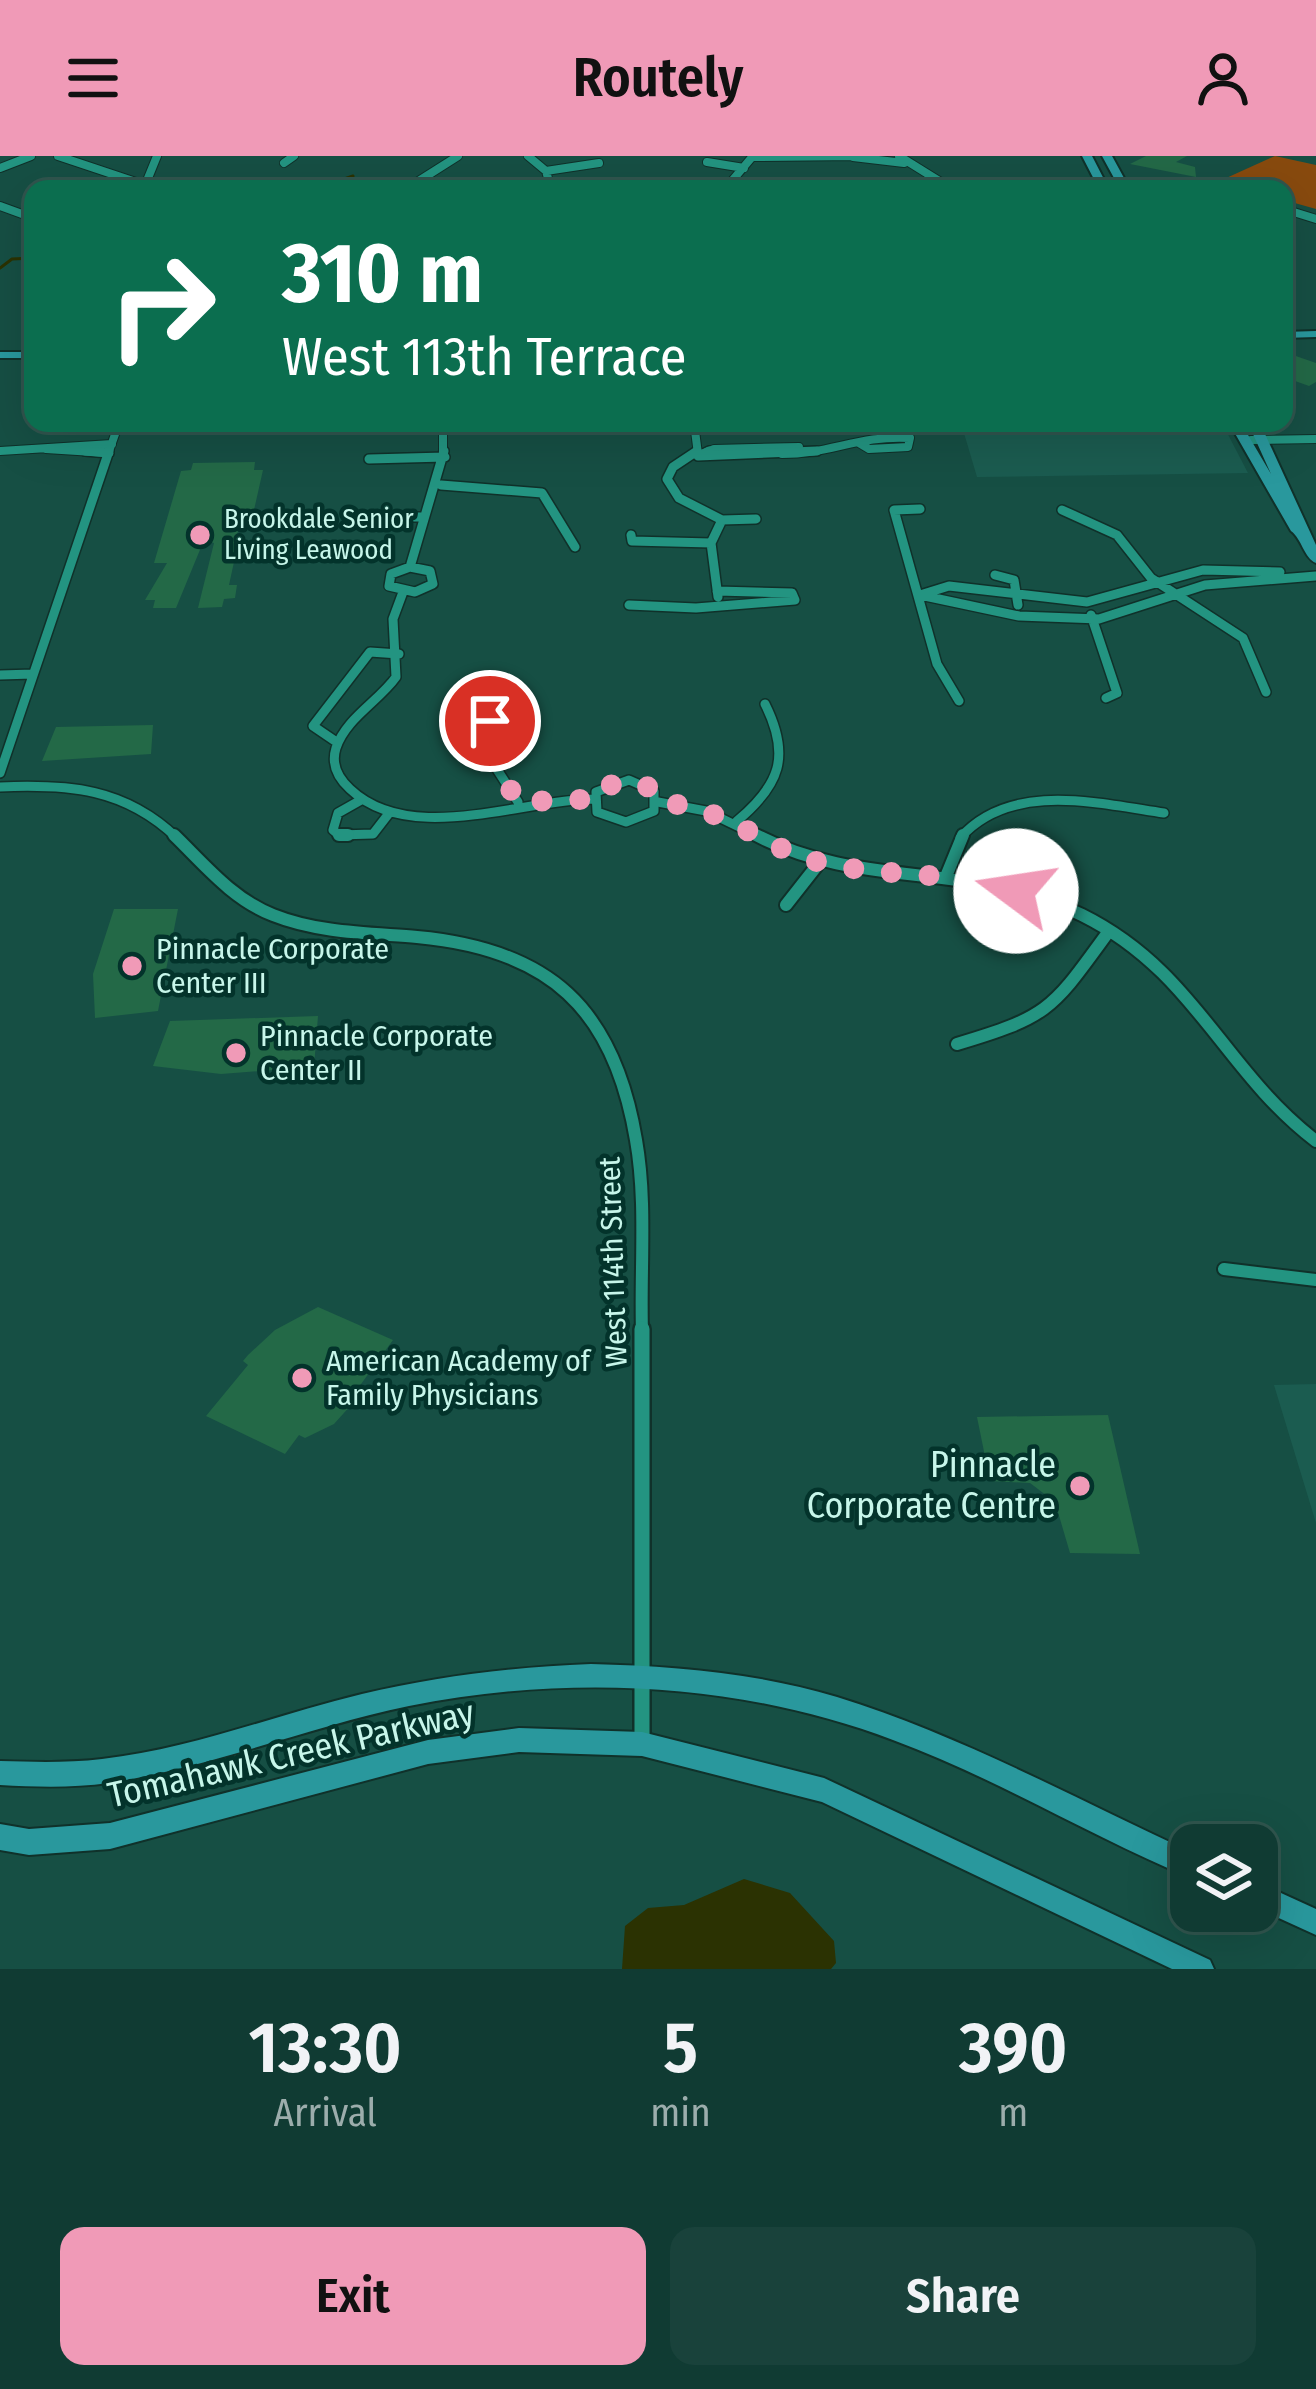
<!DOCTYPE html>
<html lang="en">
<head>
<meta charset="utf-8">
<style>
  body { margin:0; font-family:"Fira Sans Condensed",sans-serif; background:#19423b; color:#f1f3f6; height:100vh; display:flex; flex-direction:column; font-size:45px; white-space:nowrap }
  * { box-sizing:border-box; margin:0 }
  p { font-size:39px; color:#9cadac }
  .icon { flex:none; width:66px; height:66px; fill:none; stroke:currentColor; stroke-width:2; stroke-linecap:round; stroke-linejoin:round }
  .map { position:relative; height:1813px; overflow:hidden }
  .side { display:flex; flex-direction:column; background:#103b33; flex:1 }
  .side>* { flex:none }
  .top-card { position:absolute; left:24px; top:24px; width:1269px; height:252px; border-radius:24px; box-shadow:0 12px 48px #0002,0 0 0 3px #30554e; background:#0b6e4f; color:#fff; overflow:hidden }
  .fabs { position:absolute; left:1170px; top:1668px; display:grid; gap:24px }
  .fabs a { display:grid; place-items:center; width:108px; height:108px; border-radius:24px; background:#103b33; box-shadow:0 12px 48px #0002,0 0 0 3px #30554e; font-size:60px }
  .pin { position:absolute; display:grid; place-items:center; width:102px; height:102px; color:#fff; margin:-51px; border:6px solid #fff; border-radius:50%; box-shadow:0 3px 12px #0007 }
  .me { position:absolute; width:132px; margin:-66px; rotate:284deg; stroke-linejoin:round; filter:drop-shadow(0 0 9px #0008) }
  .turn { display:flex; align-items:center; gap:42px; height:252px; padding:0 60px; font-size:54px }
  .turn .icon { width:156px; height:156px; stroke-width:2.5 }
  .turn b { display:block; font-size:84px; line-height:102px }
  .eta { display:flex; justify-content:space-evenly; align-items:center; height:204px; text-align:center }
  .eta b { font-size:72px; font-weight:600; line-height:84px }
  .button { display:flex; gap:24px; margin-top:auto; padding:24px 60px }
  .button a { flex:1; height:138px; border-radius:24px; background:#f09ab7; color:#111; font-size:48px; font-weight:600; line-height:138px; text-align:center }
  .button a+a { background:#19423b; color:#f1f3f6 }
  header { display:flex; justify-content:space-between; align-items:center; height:156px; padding:0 60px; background:#f09ab7; color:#111; font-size:54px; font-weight:600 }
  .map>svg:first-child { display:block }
</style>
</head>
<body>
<header><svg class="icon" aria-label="menu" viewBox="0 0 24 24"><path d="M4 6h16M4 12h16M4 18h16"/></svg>Routely<svg class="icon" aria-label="person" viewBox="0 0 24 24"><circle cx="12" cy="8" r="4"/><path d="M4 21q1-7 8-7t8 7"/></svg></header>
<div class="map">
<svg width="1316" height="1813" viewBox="0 0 1316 1813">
  <rect width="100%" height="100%" fill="#164f44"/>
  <path fill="#1b5c50" d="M961,267h261l26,50 -271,4z
    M1316,1228v139l-42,-138z"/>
  <path fill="#884a0e" d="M1275,0l41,9v44l-32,-9v-11l-71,-5z"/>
  <path fill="#2b3202" d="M744,1723l46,14 44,48 2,22 -5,6h-209l3,-43 23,-18 36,-3z"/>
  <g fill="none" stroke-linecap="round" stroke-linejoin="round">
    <path stroke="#2b3202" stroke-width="3" d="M315,33l38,-13
      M0,112l12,-9 21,-1"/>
  </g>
  <path fill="#236947" d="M1146,0h41l-11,6 19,5 1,10 -66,-13z
    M1290,198l26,9v19l-7,4 -25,-9v-19z
    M255,306l-1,8h9l-9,40 -10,1 -5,7 -3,31h10l-3,12 -9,1 -5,23h8l-2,13 -11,1 -2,8 -24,1 16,-65 -10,-3 -28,68h-23l2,-8h-10l22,-37h-13l27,-92 10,-1 2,-7z
    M153,569l-2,29 -109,7 14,-34z
    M114,753h64l-20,102 -63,7 -2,-44z
    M318,860l-4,51 -93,7 -68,-8 17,-45z
    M318,1151l75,33 -37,51 5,3 -27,30 -29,14 -6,-3 -14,19 -79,-38 42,-51 -5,-4 5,-6 27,-25z
    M1108,1259l32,139 -70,-1 -15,-51 -25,-19 -40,-2 -13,-64z"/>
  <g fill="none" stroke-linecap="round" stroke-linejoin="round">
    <g stroke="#10312a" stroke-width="10">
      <path id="street-far3" d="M58,0l87,29
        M528,0l18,15 5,18
        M899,0l53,33
        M752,1l104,-1
        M853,1l51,6
        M707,6l37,6
        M284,7l10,-7
        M0,12l31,-12
        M546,15l53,-8
        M144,32l13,-32
        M406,33l52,-33
        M725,33l28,-33
        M1119,33h93
        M0,50l33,12
        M1284,53l32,10
        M424,267l19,7 19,-7
        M516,267h30
        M694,267l4,31
        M443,274v24
        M1251,284l65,-1
        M859,287l10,6 39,-2 2,-9
        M46,293l63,4
        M0,295l112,-7
        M108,298l11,-31
        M702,298l12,-5 85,-2
        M782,298c48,0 77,-19 128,-16"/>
    </g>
    <g stroke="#10312a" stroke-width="12">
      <path id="street-far2" d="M85,295l24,2
        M697,295l-24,16 -6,12 12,19 43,22 -11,23 7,54
        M701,299l8,-4
        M698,300l119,-5
        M369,303l76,-2
        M441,329l101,8 33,54
        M920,353l-26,1 43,154 22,37
        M1062,354l55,25 34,43 92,60 23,54
        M356,361h67
        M722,364l34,-1
        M631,379l1,6 79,2
        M410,411l34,-116
        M410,411l20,4 3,13 -18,8 -26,-6 2,-12z
        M995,419l19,5 4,25
        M403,436l-10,27 3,58c-17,24 -50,41 -60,71 -5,16 2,30 14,41 60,57 169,11 243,10
        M920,439l99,21 80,3 106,-34 111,-9
        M920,439l29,-9 138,16 116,-32 77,2
        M629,449l67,3 99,-8 -3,-7 -75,-2
        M1091,459l26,78 -11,5
        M0,519l33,-1
        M506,544l-20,36 5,24 27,42
        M338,587l-25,-17 57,-74 29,2
        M0,617l109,-322
        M629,624l25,11v20l-28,11 -29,-10 -1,-20z
        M0,631c69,-3 125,1 177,51
        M361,644l-23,13 -5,17 6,5 34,-1 17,-22
        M658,646l48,9 56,27
        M737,665c43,-36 54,-65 28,-117
        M960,682c50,-57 137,-35 204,-25"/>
    </g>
    <g stroke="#10312a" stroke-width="16">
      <path id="street-far1" d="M174,679c30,29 58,64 99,80 45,18 96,18 144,22 132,12 197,71 219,203 11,62 4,129 6,192
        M339,679h9
        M756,679c105,55 213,25 326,80 113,56 141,155 234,226
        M947,718l16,-39
        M786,749l33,-42
        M957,888c94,-28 95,-35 152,-113
        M1224,1113l92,11"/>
    </g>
    <g stroke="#10312a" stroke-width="20">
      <path id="street" d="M642,1173v414"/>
    </g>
    <g stroke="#10312a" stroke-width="4">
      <path id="secondary" d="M1082,0h10l17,33h-10z
        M1102,0h10l18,33h-10z
        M1316,175v6l-32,1v-6z
        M0,196h33v6h-33z
        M1229,267h12l30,51 -23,-51h12l56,122v18c-12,-5 -14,-24 -25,-32z
        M591,1508c83,2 166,9 246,33 123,38 237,101 354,155v26c-101,-42 -195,-100 -298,-138 -154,-58 -323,-66 -484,-34 -101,21 -197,61 -300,77 -36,5 -72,4 -109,2v-24c34,1 68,2 102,-2 89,-10 173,-44 260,-65 76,-18 151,-27 229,-30z
        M519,1572l123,4 182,46 386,182 4,9h-42l-350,-167 -180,-46 -123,-4 -91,12 -318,85 -81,6 -29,-5v-26l29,5 81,-6 318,-83z
        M1257,1726l59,27v26l-59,-27z"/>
    </g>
    <use href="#street-far3" stroke="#239481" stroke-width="8"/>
    <use href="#street-far2" stroke="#239481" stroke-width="9"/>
    <use href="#street-far1" stroke="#239481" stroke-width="12"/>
    <use href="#street" stroke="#239481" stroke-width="15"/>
    <use href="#secondary" fill="#29989d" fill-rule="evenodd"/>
  </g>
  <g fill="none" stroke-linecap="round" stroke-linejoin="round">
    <path stroke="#f09ab7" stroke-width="21" stroke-dasharray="0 37.8" d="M490,565l-2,31 30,50 75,-3 9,-12 27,-6 18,5 11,16c75,6 103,47 165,61 64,15 129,7 193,28"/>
  </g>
  <g fill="#f09ab7" stroke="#03332b" stroke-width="4.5">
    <circle cx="200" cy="379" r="12"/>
    <circle cx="132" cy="810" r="12"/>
    <circle cx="236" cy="897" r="12"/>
    <circle cx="302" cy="1222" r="12"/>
    <circle cx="1080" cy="1330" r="12"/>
  </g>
  <g text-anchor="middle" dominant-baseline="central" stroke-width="9" stroke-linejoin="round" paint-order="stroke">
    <g font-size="27" fill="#c7f6ea" stroke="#03332b" text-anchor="start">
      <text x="224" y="363">Brookdale Senior<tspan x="224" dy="31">Living Leawood</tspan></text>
    </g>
    <g font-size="30" fill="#c7f6ea" stroke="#03332b" text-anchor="start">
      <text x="156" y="793">Pinnacle Corporate<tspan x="156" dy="34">Center III</tspan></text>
      <text x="260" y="880">Pinnacle Corporate<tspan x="260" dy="34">Center II</tspan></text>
      <text x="326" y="1205">American Academy of<tspan x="326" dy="34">Family Physicians</tspan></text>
    </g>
    <g font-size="30" fill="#c7f6ea" stroke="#03332b">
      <text transform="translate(613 1106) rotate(-92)">West 114th Street</text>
    </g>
    <g font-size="36" fill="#c7f6ea" stroke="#03332b" text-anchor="end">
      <text x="1056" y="1309">Pinnacle<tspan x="1056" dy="41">Corporate Centre</tspan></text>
    </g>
    <g font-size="36" fill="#c7f6ea" stroke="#03332b">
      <text transform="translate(291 1598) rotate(-13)">Tomahawk Creek Parkway</text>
    </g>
  </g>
</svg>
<div class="fabs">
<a><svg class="icon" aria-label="layers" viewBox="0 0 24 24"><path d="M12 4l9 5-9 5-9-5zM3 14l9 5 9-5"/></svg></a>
</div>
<div class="pin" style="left:490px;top:565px;background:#d93025"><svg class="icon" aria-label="arrive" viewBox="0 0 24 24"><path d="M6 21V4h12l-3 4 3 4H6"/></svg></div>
<svg class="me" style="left:1016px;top:735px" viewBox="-20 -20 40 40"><circle r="19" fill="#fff"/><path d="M0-13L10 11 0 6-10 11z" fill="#f09ab7"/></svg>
<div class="top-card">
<div class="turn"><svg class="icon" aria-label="right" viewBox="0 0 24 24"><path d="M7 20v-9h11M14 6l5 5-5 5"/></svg><div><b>310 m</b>West 113th Terrace</div></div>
</div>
</div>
<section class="side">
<div class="eta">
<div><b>13:30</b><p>Arrival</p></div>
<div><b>5</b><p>min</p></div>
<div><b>390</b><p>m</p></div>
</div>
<div class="button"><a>Exit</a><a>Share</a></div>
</section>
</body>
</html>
